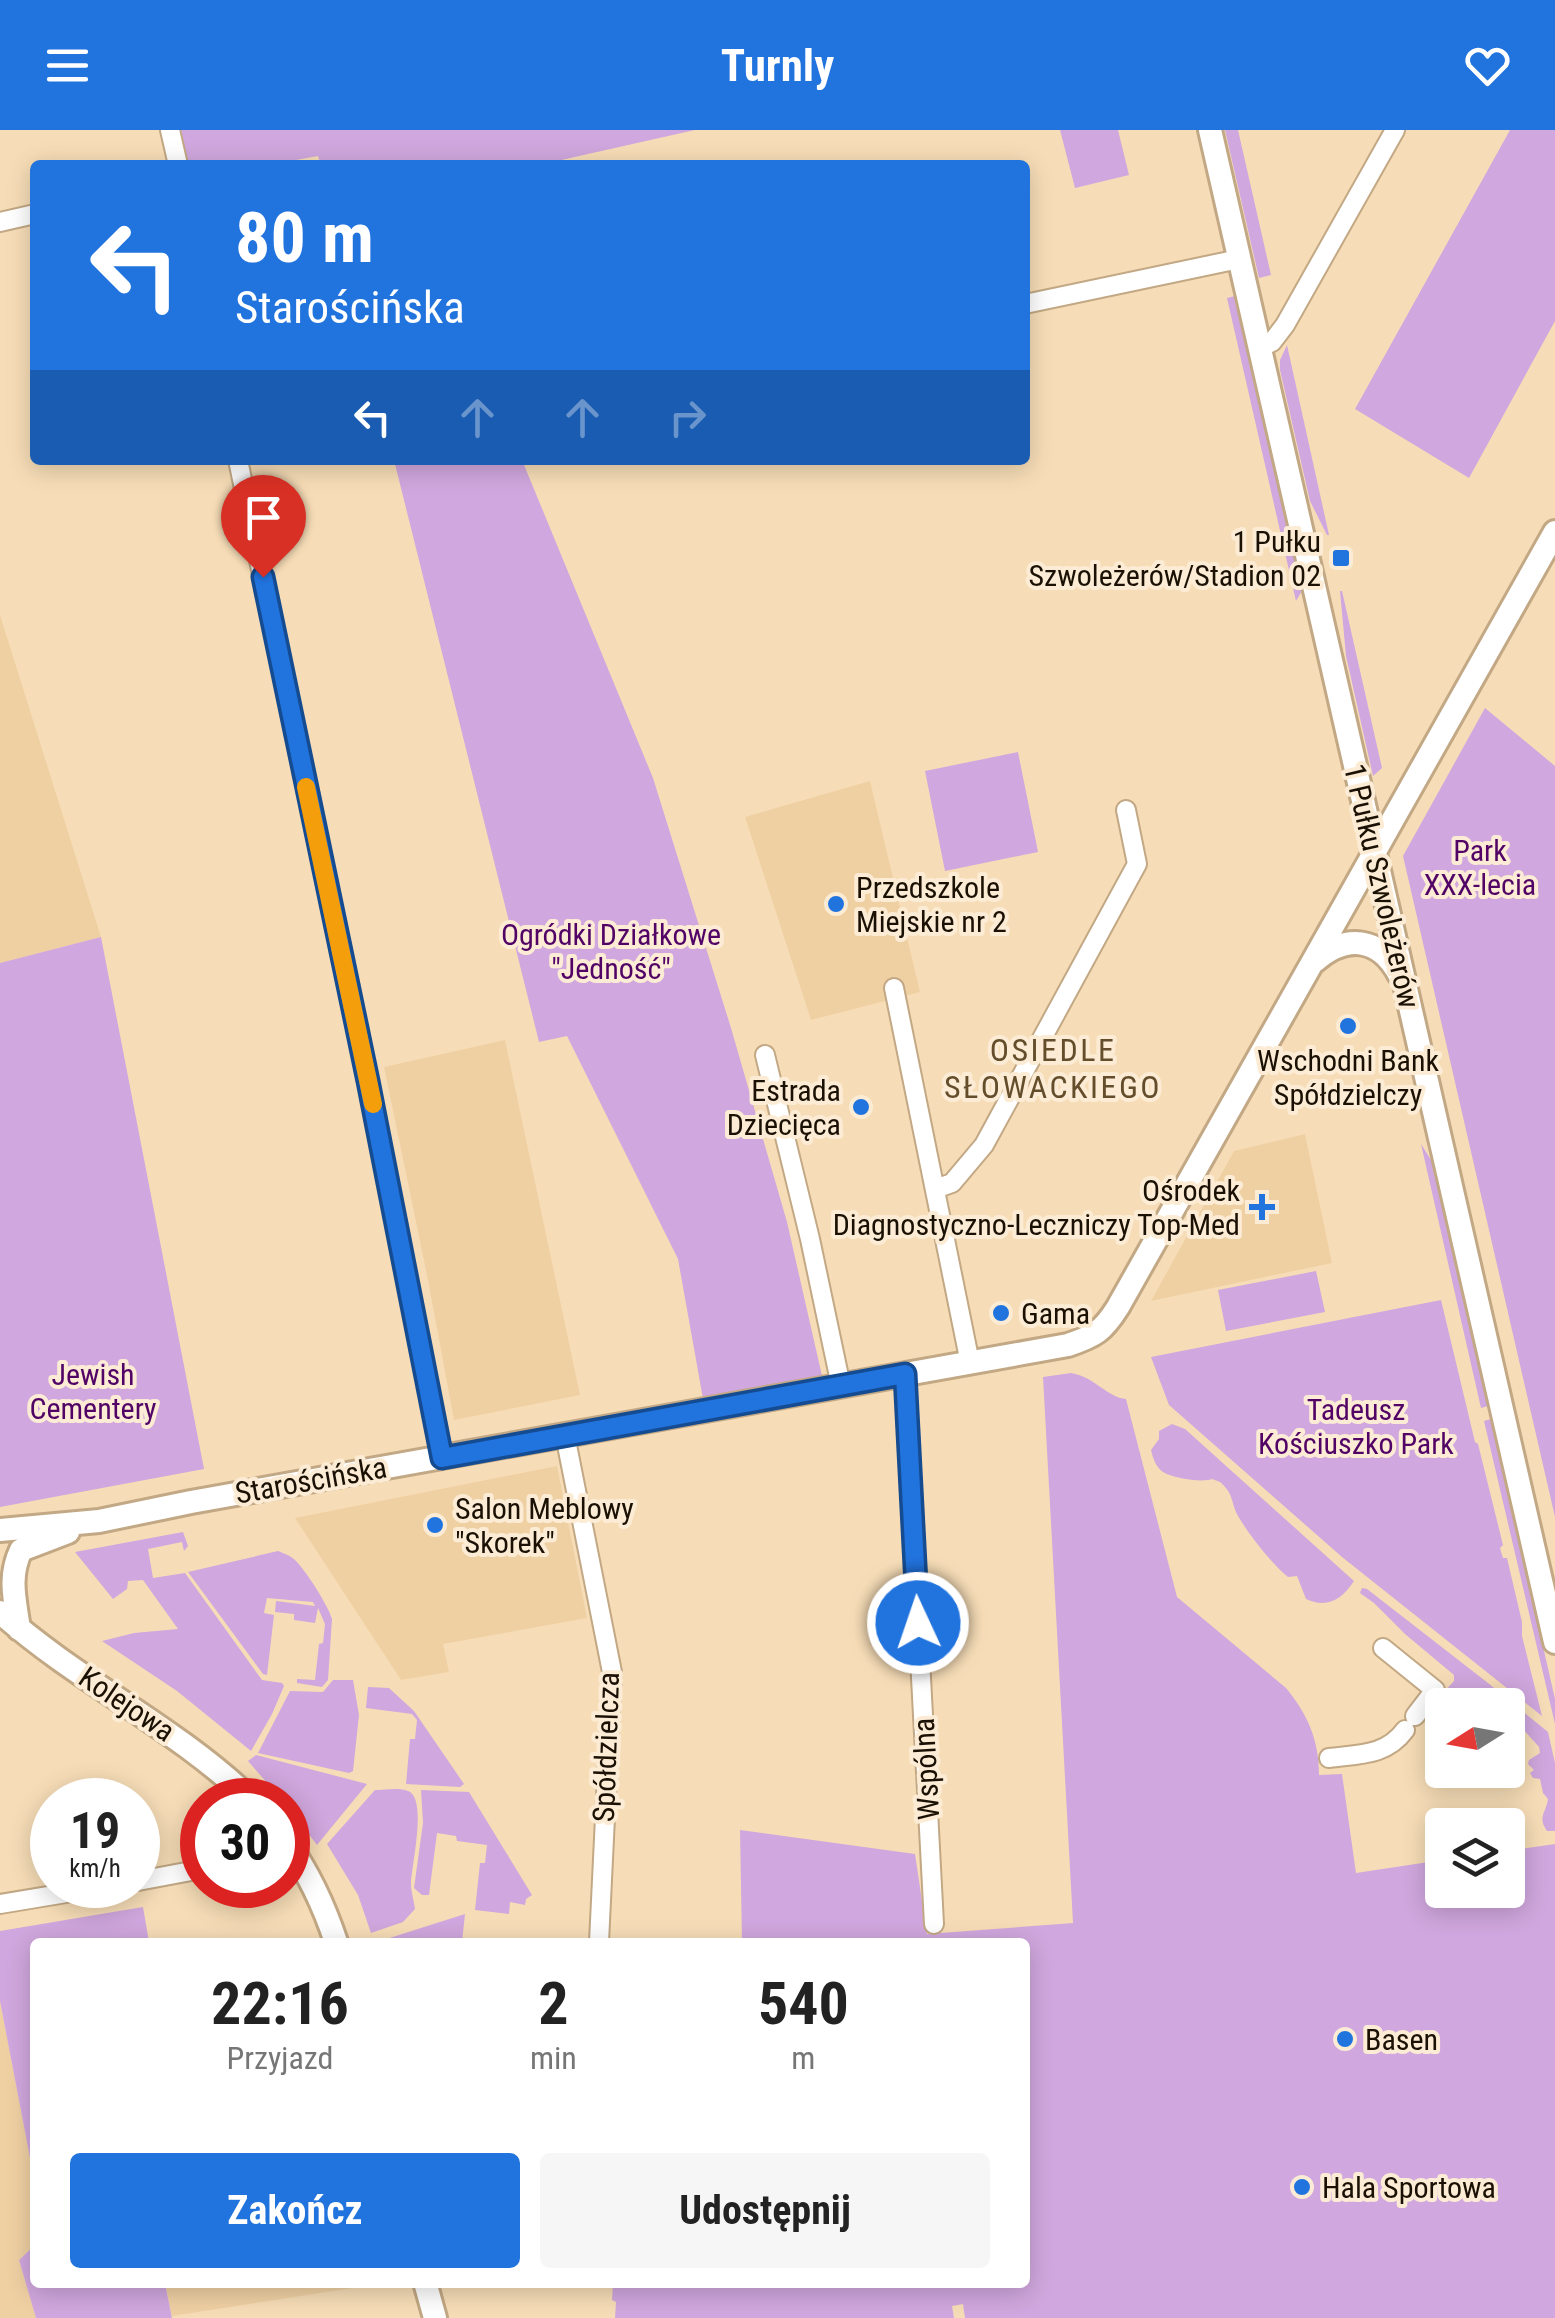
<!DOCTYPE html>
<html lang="pl">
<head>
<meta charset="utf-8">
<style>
  body { margin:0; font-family:"Roboto Condensed",sans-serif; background:#f6f6f6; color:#222; height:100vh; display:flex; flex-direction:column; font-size:38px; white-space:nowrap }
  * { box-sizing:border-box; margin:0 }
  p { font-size:32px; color:#767676 }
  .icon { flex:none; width:55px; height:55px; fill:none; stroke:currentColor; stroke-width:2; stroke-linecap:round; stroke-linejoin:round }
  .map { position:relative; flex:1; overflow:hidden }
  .drawer { position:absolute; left:30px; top:1808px; width:1000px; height:350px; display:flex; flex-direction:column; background:#fff; border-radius:10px; box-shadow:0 5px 25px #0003 }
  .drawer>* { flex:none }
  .banner { position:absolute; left:30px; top:30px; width:1000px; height:305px; border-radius:10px; box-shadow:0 5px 25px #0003; background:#2173de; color:#fff; overflow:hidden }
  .needle { width:65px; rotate:259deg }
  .controls { position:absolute; left:1425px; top:1558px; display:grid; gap:20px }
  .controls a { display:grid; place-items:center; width:100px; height:100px; border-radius:10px; background:#fff; box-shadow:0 5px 25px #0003; font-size:50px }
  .speed { position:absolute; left:30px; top:1648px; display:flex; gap:20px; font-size:50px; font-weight:700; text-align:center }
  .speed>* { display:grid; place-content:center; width:130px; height:130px; border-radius:50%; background:#fff; box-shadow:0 5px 25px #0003; line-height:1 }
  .speed small { font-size:25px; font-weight:400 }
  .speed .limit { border:15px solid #d22; background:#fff; color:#111 }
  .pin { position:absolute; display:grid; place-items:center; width:85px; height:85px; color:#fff; margin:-102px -42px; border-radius:50% 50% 50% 0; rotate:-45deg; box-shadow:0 0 10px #0007 }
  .pin .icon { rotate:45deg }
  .me { position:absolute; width:110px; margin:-55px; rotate:357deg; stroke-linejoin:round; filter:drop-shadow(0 0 8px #0008) }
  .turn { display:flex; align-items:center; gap:35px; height:210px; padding:0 40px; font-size:45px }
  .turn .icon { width:130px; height:130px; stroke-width:2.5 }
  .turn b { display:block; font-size:70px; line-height:85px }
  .lanes { display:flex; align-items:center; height:95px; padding:0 40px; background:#0003; justify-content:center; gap:50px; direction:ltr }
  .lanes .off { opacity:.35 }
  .eta { display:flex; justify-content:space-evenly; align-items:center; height:170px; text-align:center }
  .eta b { font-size:60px; font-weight:700; line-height:70px }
  .action { display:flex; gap:20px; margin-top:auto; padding:20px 40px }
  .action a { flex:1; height:115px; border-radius:10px; background:#2173de; color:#fff; font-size:40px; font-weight:700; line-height:115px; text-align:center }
  .action a+a { background:#f6f6f6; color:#222 }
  header { display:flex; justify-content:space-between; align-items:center; height:130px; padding:0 40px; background:#2173de; color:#fff; font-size:45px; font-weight:700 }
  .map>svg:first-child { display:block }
</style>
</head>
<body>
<header><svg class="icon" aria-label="menu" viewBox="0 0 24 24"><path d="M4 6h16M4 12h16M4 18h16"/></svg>Turnly<svg class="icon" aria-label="heart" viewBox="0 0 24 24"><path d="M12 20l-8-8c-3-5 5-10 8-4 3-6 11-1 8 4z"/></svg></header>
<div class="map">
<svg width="1555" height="2188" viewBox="0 0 1555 2188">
  <rect width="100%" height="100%" fill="#f7ddb7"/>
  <path fill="#efd0a3" d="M0,485l101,322 -101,26z
    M870,651l50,211 -109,28 -66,-203z
    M505,910l75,355 -126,25 -26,-140 -44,-213z
    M1305,1004l27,129 -181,38 83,-150z
    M557,1336l30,152 -144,26 6,28 -48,8 -106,-162z
    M0,1871l35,183v61l-16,15 17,58h-36z
    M165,2152l220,1 -213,33z"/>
  <path fill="#d0a7de" d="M181,0h514l-156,35h-218l-3,-9 -50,9h-80z
    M1060,0h58l11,45 -54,13z
    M1225,0h13l33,145 -12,3z
    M1510,0h45v191l-86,157 -114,-69z
    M1235,166l67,295 -6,10 -69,-303z
    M1287,215l42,190h-2l-17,-34 -30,-131v-10z
    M394,330h128l131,318 78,250 56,194 38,167 -120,21 -27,-151 -111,-223 -28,6z
    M1340,461h2l40,177 -9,8 -27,-120z
    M1485,578l70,58v751l-152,-661z
    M1018,622l20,100 -93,19 -20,-100z
    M101,807l103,532 -204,38v-544z
    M1421,1014l12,19 55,243 -7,2z
    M1316,1141l9,41 -99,19 -8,-41z
    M1441,1170l34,142 3,2 25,101 -3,3 3,10h4l15,64v14l20,80 -200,-159 -173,-152 -18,-48z
    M1071,1243c24,4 37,25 55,26l51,198 109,91c22,27 33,52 33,87l23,-1 14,99 86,-13v30h66v-39l47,-7v474h-590l-2,-14 -11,2 2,12h-339l1,-16 -4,-2 1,-17 412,-1v-340h-283l-2,-112 175,24 12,80 146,-11 -30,-546z
    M1491,1289l64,280v25l-71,-303z
    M1172,1294l13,5 169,152c-12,18 -26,28 -48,18l-9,-23 -9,1c-17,-14 -38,-41 -50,-61 -6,-10 -5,-21 -13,-29 -5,-6 -5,-5 -13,-8 -10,4 -39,-1 -49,-7 -7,-5 -10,-13 -12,-22l8,-11v-8z
    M183,1402l5,14 -4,5 -2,-9 -34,7 5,29 32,-5 77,107 20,3 2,3 -12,28 -21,37 -74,-60 -75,-50 32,-8 44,-4 -35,-49 -15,1 -1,8 -14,10 -38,-47z
    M278,1421c7,3 11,4 16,8 11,10 34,46 38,60l-4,61 -6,7 -25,-4v-4l18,1 4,-36 4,-1 2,-19 -7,-16 -3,15 -21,-3v-6l-19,-2 1,-11 39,5 -2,-4 -46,-4 -3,15 10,2 -7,60 -4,-1 -75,-102z
    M1362,1458l5,1 121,94 60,49 7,31v68h-8c-10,-14 -1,-18 1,-32l-5,-6 -3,-14 -7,-1 -3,-5 4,-3 -6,-6 1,-4 11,-7 -1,-6 -27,-30 -4,-12 -29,-2 -11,-7 -22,1 -4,-3 12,-13v-6l-49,-41 -31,-31 -14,-10z
    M333,1550h20l6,35 -6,56 -4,2 -91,-20 32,-62 33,1z
    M368,1557l21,1 25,23 50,73 -4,3 -54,-3 4,-45h5l2,-19 -5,-6 -46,-6z
    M256,1625l111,29 -50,61 -29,-38v-7h-6l-34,-39z
    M375,1660c9,0 24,-3 33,1 20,7 3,76 3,93 0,8 3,17 4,25l-12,13 -32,11 -13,-38 -31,-51z
    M421,1660l48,2 63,103 -6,4 -1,6 -15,-3 -1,12 -34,-4 5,-47h5l2,-18 -30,-4 -1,-5 -19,-3 -8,62h-7l-8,-7 9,-65z
    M143,1777l6,35h-114v242l-35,-183v-70z
    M465,1784l-3,28h-85z
    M35,2115v37l130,1 7,35h-136l-17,-58z"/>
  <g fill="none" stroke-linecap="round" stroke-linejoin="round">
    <g stroke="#c2a884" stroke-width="22">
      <path id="minor" d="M170,0l8,35
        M0,92l35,-8
        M1025,174l214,-45
        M1260,218l12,-6 13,-17 110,-195
        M238,330l130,621 74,376
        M894,858l76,375
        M765,925l45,184 31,147
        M935,1059l17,-6 32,-38 153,-281 -11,-54
        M905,1244l29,550
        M565,1305l47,237 -13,270
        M1383,1518l52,42 -20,26
        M1329,1628c30,-4 57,-2 76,-28
        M138,1751l64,-12
        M0,1774l114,-19"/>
    </g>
    <g stroke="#c2a884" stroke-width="28">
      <path id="tertiary" d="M1210,0l345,1512
        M1315,831c31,-27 64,-24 84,13
        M0,1400l99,-9 92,-19 877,-157c27,-9 35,-14 50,-38l437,-775
        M0,1482c78,70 176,115 251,188
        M19,1499c-4,-29 -11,-52 2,-79l47,-18
        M288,1714c22,31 36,62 48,98
        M425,2152l10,36"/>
    </g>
    <use href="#minor" stroke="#fff" stroke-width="18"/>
    <use href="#tertiary" stroke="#fff" stroke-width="22"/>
  </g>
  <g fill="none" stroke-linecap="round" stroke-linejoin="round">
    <g stroke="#154b90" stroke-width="25">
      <path id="route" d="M263,447l105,504 74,377 463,-84 13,249"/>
    </g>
    <use href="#route" stroke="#2173de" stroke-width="18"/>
    <path stroke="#f59e0b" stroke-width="18" d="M306,657l67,317"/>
  </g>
  <g fill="#2173de" stroke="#fcecd5" stroke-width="4">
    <rect x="1331" y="418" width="20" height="20" rx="5"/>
    <circle cx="836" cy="774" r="10"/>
    <circle cx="1348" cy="896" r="10"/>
    <circle cx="861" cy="977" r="10"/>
    <path d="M1257 1062h10v10h10v10h-10v10h-10v-10h-10v-10h10z"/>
    <circle cx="1001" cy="1183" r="10"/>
    <circle cx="435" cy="1395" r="10"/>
    <circle cx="1345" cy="1909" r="10"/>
    <circle cx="1302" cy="2057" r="10"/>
  </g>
  <g text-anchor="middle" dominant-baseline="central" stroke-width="8" stroke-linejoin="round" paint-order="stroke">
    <g font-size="30" fill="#1a1104" stroke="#fcecd5" text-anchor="start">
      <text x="1321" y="411" text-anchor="end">1 Pułku<tspan x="1321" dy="34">Szwoleżerów/Stadion 02</tspan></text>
      <text x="856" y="757">Przedszkole<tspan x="856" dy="34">Miejskie nr 2</tspan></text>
      <text x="1348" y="930" text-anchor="middle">Wschodni Bank<tspan x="1348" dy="34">Spółdzielczy</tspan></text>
      <text x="841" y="960" text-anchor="end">Estrada<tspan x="841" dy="34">Dziecięca</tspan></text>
      <text x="1240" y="1060" text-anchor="end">Ośrodek<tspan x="1240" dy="34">Diagnostyczno-Leczniczy Top-Med</tspan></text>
      <text x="1021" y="1183">Gama</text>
      <text x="455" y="1378">Salon Meblowy<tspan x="455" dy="34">"Skorek"</tspan></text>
      <text x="1365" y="1909">Basen</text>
      <text x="1322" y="2057">Hala Sportowa</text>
    </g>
    <g font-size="30" fill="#510465" stroke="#fcecd5">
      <text x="1480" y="720">Park<tspan x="1480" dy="34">XXX-lecia</tspan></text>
      <text x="611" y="804">Ogródki Działkowe<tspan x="611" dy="34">"Jedność"</tspan></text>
      <text x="93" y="1244">Jewish<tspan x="93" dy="34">Cementery</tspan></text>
      <text x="1356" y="1279">Tadeusz<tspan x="1356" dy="34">Kościuszko Park</tspan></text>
    </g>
    <g font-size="30" fill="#1a1104" stroke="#fcecd5">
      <text transform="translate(1382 756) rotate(77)">1 Pułku Szwoleżerów</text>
      <text transform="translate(311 1350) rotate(-10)">Starościńska</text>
      <text transform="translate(127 1574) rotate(34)">Kolejowa</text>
      <text transform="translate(606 1617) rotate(-88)">Spółdzielcza</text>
      <text transform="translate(926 1639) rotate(-93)">Wspólna</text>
    </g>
    <g font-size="32" letter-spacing="2.5" fill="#634d2b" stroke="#fcecd5">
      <text x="1053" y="920">OSIEDLE<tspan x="1053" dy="37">SŁOWACKIEGO</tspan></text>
    </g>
  </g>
</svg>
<div class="controls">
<a><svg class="needle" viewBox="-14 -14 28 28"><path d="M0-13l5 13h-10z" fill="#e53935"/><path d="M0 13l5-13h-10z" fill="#767676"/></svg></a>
<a><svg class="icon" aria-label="layers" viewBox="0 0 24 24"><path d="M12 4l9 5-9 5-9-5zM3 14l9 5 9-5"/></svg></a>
</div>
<div class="speed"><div>19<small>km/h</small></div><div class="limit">30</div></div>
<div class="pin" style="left:263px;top:447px;background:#d93025"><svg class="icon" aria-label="arrive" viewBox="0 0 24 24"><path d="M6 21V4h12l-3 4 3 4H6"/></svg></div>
<svg class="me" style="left:918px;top:1493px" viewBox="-20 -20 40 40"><circle r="17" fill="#2173de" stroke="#fff" stroke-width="3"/><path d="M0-11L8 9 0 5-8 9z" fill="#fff"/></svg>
<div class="banner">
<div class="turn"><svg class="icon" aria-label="left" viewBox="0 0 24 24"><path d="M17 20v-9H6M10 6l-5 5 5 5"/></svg><div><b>80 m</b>Starościńska</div></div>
<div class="lanes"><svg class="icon" aria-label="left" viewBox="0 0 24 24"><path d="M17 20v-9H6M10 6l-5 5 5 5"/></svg><svg class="icon off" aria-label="ahead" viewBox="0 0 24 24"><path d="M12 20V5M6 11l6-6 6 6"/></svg><svg class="icon off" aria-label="ahead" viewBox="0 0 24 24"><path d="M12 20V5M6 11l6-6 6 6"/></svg><svg class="icon off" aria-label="right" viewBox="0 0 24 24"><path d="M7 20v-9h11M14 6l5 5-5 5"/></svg></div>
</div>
<section class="drawer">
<div class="eta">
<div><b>22:16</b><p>Przyjazd</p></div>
<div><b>2</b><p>min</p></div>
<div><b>540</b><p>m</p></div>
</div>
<div class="action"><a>Zakończ</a><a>Udostępnij</a></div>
</section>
</div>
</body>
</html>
